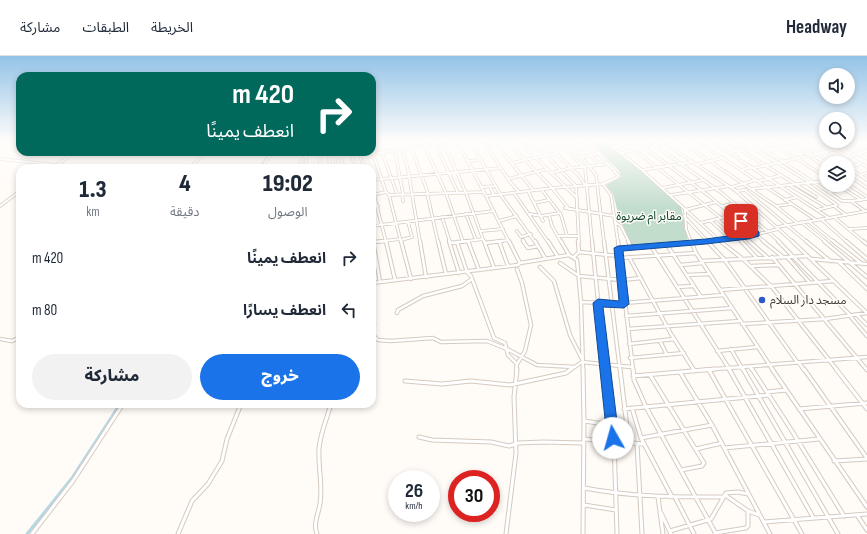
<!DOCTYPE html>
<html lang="ar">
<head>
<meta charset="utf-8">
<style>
  body { margin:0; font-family:"Sofia Sans Condensed","Noto Sans Arabic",sans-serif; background:#f2f2f3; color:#1f2937; direction:rtl; height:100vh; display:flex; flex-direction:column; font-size:15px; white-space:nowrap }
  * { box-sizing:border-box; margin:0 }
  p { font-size:13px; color:#747a83 }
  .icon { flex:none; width:22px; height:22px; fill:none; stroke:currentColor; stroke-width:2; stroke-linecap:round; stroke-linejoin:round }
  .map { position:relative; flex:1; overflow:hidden; direction:ltr }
  .drawer { position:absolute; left:16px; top:108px; width:360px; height:244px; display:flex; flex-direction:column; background:#fff; border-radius:12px; box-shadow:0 2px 6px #0003; direction:rtl }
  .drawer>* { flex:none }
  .top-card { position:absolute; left:16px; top:16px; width:360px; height:84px; border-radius:12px; box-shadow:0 2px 6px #0003; direction:rtl; background:#00695c; color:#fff; overflow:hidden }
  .fabs { position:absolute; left:819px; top:12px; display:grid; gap:8px }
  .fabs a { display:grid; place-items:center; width:36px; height:36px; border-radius:50%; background:#fff; box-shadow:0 2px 6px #0003; font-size:20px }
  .speed { position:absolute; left:388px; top:414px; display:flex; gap:8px; font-size:20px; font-weight:700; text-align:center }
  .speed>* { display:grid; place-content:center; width:52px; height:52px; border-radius:50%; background:#fff; box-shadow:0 2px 6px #0003; line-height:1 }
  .speed small { font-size:10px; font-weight:400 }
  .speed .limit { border:6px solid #d22; background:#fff; color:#111 }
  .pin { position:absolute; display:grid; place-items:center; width:34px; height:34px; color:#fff; margin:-17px; border-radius:8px; box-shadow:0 2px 6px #0006 }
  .me { position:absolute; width:44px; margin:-22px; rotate:353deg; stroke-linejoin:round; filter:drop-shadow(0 0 3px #0008) }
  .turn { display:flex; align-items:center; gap:14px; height:84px; padding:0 16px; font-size:18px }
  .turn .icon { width:52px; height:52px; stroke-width:2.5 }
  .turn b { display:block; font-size:28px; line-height:34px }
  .eta { display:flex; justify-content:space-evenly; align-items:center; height:68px; text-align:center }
  .eta b { font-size:24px; font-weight:800; line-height:28px }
  .cta { display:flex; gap:8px; margin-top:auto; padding:8px 16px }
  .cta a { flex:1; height:46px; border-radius:24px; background:#1a73e8; color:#fff; font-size:16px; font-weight:800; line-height:46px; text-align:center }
  .cta a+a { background:#f2f2f3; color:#1f2937 }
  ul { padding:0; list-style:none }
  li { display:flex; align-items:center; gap:12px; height:52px; padding:0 16px }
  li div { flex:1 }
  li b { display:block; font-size:15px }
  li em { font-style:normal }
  header { display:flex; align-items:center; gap:24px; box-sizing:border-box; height:56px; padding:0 20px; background:#fff; border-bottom:1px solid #e0e1e3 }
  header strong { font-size:19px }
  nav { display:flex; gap:22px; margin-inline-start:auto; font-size:14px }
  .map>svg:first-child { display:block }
</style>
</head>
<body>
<header>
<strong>Headway</strong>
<nav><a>الخريطة</a><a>الطبقات</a><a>مشاركة</a></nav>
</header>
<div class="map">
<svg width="867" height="478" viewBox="0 0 867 478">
  <rect width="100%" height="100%" fill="#fffbf6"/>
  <path fill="#c3ddcd" d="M590,85h15l32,26 44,39 7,35 -56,4 -12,-25 -7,-26 -7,-9 15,-8 -2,-6z"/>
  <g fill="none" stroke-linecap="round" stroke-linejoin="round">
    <path stroke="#b3d9e6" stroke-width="2" d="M259,112l12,-16"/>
    <path stroke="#b3d9e6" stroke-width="3" d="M27,478l45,-56 48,-74"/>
    <g stroke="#d5cac0" stroke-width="3.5">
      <path id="minor-far2" d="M401,85l3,8
        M422,85l24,52 17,49
        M434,85l24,52
        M460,85l-1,4 25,47
        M460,85h28
        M483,85l27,41 9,10
        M494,85l39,49
        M507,85l45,47 17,21
        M519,85l58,57
        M532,85l44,45 3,56
        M544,85l35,35 6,9
        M555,85l28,25
        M563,85l23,21 10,13 8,67
        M587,85l31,34v2l-15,7 8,11 7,47
        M605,85l37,29 79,72
        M616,85l7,5 8,1 90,71
        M640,85l4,6 65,49 56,46
        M649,85l74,53 57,48
        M661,85l75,50 57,51
        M680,85l96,65 21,17
        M697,85l119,79
        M711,85l118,77
        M726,85l90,56
        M736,85l12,7
        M751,85l91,60h9
        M768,85l58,36
        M789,85l37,27
        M798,85l33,22
        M808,85l34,22
        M819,85l48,26
        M835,85l32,18
        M848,85l19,10
        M372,86l14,-1
        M471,86l29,52 35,48
        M609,87h32
        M840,87l13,-2
        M524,89l10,-2
        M445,90l21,47 18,49
        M570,90l19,-3
        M411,91l17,46
        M753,92l56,34
        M402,93l6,21 12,72
        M372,95l14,41 3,3 95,-3 25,50
        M395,95l8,43
        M575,95l19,-4
        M320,96v16
        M327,96l4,16
        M333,96l4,16
        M339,96l5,16
        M351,96l4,16
        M358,96l7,16
        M382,96l15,42
        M730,96l61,-10
        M622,97l47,-12
        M373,98l75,-13
        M590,99l11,10
        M581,101l19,-4
        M0,103l57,6
        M838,104l29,-9
        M467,105l15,-1
        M512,107l44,-10
        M697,108l26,-6
        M585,111l7,75
        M848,111l19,13
        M848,111l13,-3
        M53,112l21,-16
        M190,112l15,-16
        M261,112l12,-16
        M297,112l11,-16
        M305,112l2,-15
        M754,112l71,-16 19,-6
        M642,114l51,-8
        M741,114l11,-3
        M551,117l20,-5 38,-4
        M848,119l19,13
        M860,119l7,-2
        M382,123l119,-11
        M508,123l39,-10
        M372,124l10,-1
        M759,125l23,-6
        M806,127l31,22 -20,5
        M848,128l19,13
        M789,129l37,22
        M838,129l23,15
        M372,131l14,55
        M481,131l15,-1
        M490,131l4,8
        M732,131l24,-7
        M662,132l42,-8
        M751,133l75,-8
        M542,134l19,25 6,21
        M745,134l62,52
        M528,135l15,30
        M736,135l10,-1
        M830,136l13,-3
        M427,137l11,49
        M514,137l34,49
        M402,138l1,7
        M372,139l14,-3
        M389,139l12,47
        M671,139l58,-9
        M487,140l65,-8 51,-4
        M785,144l12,-3
        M534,147l15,-3
        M0,150l20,-15
        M723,150l11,-3
        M777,150l14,-2
        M834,150l12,9
        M372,151l6,-1
        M565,152l49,8
        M865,155l-14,-10 16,-2
        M466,158l10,26
        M530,158l11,2 19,-3
        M549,159l3,11 9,16
        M684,160l24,26
        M442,161l8,25
        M717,163l25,23
        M821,163l26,23
        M499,165l18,-5
        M711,165l19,18
        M808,165l26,21
        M615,166l6,4 8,16
        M801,166l25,20
        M700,167l46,-11
        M372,170l122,-15
        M777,171l57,-10
        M850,173l17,-1
        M481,175l22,-2
        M517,175l4,6 10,-3
        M372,176l2,10
        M558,180h20
        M745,181l5,5
        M401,184l11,-3 -4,-15
        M523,184l1,2
        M376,186l24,-3
        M460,186l23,-3
        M494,186l14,-2
        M691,186l-5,-13 -1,-19 31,-8
        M695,186l47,-4 36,-9
        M864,186l-30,-25 33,-6"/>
    </g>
    <g stroke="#d5cac0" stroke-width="4.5">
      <path id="minor-far1" d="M373,185l7,41
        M386,185l9,39
        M401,185l10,38
        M420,185l6,36
        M438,185l8,33
        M449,185l10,32
        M468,185l11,29
        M484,185l10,27
        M499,185l9,25
        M509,185l11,22 49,-8 8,5 4,42 2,68
        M523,185l5,7 10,-2
        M535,185l10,17
        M548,185l10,16
        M561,185l8,14
        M592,185l13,129
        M604,185l16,129
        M618,185l15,129
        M628,185l3,6
        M691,185l5,12 77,117
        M707,185l17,18 73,103
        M720,185l24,19 28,27 65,83
        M741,185l15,16
        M749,185l18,16
        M763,185l20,16
        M778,185l73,75
        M792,185l75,72
        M806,185l24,20
        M824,185l43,36
        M833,185l28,22
        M846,185l21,18
        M863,185l4,3
        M374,186l11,-1
        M457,186l10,30 4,4 23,62 11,5 3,12 9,9 -1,6
        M450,187l18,-2
        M485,187l17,-2
        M667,189l34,52
        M651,190l79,124
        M618,192l90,-7
        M579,196l40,4
        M574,201l5,-5 -1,-11
        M629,201l42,77 23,36
        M772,201l95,113
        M787,201l23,26
        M620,202l76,-5
        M812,203l55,5
        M701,205l107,-5
        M839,206l28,27
        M560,207l19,13 43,4 19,-2
        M680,209l22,-2
        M752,210l26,-1
        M540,211l14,14 16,54 12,24
        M517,213l5,14 9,42 -6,26 -8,13
        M687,219l22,-1
        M372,227l146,-18 2,-2
        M677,231l16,-1
        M720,234l113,-9
        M581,246l43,2
        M624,247l99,-8
        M397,257l1,-3 25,-14 39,-10 10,-7
        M857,259l10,10
        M626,260l106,-8
        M850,260l17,20
        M374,268l-1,11 5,5 13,1 42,-3 8,4 46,-1 20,8 30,16 38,2
        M742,268l83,-5 42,-6
        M628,273l112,-8
        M0,283l12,2 8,-4
        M660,285l7,14
        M629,288l45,-5
        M731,293l12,21
        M717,295l40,-4
        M630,302l54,-5
        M799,307l5,7
        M750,311l2,3
        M570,314l12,-8 49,5
        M703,314l164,-13"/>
    </g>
    <g stroke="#d5cac0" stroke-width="5">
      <path id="minor" d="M583,313l1,52 -1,113
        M605,313l8,71
        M620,313l9,74
        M633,313l1,11 12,27 70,127
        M693,313l1,2
        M729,313l84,148
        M743,313l95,165
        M752,313l40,62 52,85
        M772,313l95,138
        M804,313l63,89
        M836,313l31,40
        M709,314l93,164
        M680,316l32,53 58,109
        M650,319l54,88 -2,3 -21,4
        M633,320l82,-7
        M405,325l37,3 29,-3 39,4 56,-12 5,-4
        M767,336l19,-2
        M632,352l9,30 31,59
        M624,353l145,-14
        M799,353l68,-6
        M584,365l27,4
        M419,381l13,3 59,2 18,4 10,-3 24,-1 41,1
        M641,382l71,-13
        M584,383l60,5
        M614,384l3,94
        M637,388l5,90
        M724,392l95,-9
        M696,393l26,-6
        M834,405l33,-2
        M584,432c48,9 91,9 139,9
        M725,439l23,16 11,4
        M658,441l5,37
        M675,441l19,37
        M584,449l32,5
        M661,457l10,21
        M857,459l10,15
        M764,466l103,-8
        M670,475l41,-12 15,-26 12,-1 10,2
        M715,477l31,-5 2,-2v-15
        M32,478l41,-53 50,-77
        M178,478l14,-33 16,-17 14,-23 5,-22 14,-35
        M317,478c-4,-10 1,-19 3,-30 3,-18 -2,-37 -1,-55 1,-15 8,-31 12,-45
        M506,478l10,-81 -2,-56 3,-28"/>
    </g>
    <use href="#minor-far2" stroke="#fff" stroke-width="2"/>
    <use href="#minor-far1" stroke="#fff" stroke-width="2.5"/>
    <use href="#minor" stroke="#fff" stroke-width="3"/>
  </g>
  <linearGradient id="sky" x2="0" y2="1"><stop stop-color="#93c3e7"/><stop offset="0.56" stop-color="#fffdfb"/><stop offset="1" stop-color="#fffdfb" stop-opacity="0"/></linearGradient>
  <rect width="867" height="152" fill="url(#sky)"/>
  <path fill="#1a73e8" stroke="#114b97" d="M738,163h5l16,13v4l-11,3 -42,5 -83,7 6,53 -5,4 -21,-1 16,131 -2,3 -4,2 -4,-2 -2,-3 -14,-135 5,-4 21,2 -5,-53 4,-2 88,-7 44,-6 -12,-10z"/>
  <circle fill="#2d59c8" stroke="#fffbf6" stroke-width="1.5" cx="762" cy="244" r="4"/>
  <g text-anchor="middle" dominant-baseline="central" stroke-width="3" stroke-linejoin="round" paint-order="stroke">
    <g font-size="12" fill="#0c452a" stroke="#fffbf6">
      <text x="649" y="160">مقابر ام ضريوة</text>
    </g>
    <g font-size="12" fill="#3e3935" stroke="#fffbf6" text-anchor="start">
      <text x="770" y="244">مسجد دار السلام</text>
    </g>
  </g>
</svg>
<div class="fabs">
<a><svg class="icon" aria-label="sound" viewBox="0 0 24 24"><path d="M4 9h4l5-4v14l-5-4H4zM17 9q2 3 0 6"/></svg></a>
<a><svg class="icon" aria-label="search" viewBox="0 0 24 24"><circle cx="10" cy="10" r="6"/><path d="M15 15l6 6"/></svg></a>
<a><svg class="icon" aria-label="layers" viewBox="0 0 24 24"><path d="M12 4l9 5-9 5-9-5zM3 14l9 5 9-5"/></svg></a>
</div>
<div class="speed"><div>26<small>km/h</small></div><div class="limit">30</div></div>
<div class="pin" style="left:741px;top:165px;background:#d93025"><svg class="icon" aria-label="arrive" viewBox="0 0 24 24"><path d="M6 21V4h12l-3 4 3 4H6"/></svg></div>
<svg class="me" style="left:613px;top:382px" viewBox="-20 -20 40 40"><circle r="19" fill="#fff"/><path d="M0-13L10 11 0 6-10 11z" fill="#1a73e8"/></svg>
<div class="top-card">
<div class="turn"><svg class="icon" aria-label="right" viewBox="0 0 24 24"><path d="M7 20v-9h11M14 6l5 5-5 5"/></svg><div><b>420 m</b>انعطف يمينًا</div></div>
</div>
<section class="drawer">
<div class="eta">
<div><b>19:02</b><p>الوصول</p></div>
<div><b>4</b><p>دقيقة</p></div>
<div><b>1.3</b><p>km</p></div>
</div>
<ul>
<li><svg class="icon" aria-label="right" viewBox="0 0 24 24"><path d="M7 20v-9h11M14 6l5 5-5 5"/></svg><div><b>انعطف يمينًا</b></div><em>420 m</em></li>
<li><svg class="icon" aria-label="left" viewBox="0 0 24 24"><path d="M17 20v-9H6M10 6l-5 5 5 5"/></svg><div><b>انعطف يسارًا</b></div><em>80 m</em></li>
</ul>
<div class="cta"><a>خروج</a><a>مشاركة</a></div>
</section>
</div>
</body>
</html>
